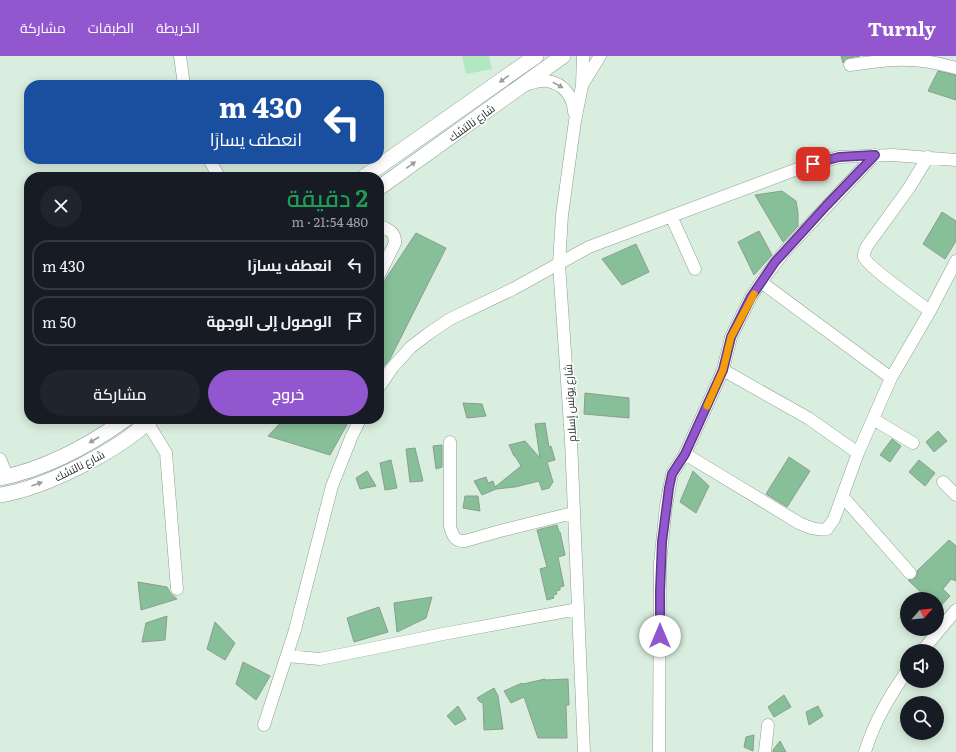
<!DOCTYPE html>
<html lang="ar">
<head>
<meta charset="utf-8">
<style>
  body { margin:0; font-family:Literata,Cairo,serif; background:#20242c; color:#f1f3f6; direction:rtl; height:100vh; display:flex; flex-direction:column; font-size:15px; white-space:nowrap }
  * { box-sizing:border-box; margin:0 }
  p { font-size:13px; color:#9ea1a6 }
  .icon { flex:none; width:22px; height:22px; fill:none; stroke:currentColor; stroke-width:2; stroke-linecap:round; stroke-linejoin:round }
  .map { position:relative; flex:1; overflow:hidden; direction:ltr }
  .panel { position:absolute; left:24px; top:116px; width:360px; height:252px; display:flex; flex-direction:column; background:#171b24; border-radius:16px; box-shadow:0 2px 10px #0003; direction:rtl }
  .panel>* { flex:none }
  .top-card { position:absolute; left:24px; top:24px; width:360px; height:84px; border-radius:16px; box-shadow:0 2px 10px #0003; direction:rtl; background:#1a4fa0; color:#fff; overflow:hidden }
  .needle { width:26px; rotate:63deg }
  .controls { position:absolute; left:900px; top:536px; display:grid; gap:8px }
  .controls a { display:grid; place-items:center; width:44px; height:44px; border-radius:50%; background:#171b24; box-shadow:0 2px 10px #0003; font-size:20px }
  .pin { position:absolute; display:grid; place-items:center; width:34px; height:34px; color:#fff; margin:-17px; border-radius:8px; box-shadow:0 2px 6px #0006 }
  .me { position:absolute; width:44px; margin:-22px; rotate:0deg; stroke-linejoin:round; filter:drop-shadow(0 0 3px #0008) }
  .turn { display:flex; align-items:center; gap:14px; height:84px; padding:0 16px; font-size:18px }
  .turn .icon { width:52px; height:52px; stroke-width:2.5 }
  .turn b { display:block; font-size:28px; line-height:34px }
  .round { display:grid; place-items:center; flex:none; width:42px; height:42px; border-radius:21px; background:#20242c }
  .head { display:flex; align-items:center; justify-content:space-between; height:68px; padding:0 16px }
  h1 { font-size:24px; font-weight:600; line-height:30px; color:#1e9e55 }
  .action { display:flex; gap:8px; margin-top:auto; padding:8px 16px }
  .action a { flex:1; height:46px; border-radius:24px; background:#9257ce; color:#fff; font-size:16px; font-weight:600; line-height:46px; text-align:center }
  .action a+a { background:#20242c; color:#f1f3f6 }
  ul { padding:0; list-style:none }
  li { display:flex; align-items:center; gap:12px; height:50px; margin:0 8px 6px; padding:0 8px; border:2px solid #363941; border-radius:16px }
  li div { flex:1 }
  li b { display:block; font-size:15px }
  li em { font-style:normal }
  header { display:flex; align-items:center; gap:24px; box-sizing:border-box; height:56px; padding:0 20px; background:#9257ce; color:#fff }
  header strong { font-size:19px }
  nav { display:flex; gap:22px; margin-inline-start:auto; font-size:14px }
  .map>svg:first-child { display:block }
</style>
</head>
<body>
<header>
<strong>Turnly</strong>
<nav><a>الخريطة</a><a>الطبقات</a><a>مشاركة</a></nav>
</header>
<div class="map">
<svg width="956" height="696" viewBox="0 0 956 696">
  <rect width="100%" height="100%" fill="#d9eedf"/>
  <path fill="#b1e7c1" d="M462,0h27l3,13 -26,5z"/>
  <path fill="#87bf98" stroke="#8b9e90" d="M841,0h19l-11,2 -4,1 -2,4z
    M938,15l18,4v25l-28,-9z
    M782,135l14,10 2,12v13l-15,16 -28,-47z
    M942,156l14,9v20l-11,18 -22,-15z
    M759,175l13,24 -18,20 -16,-33z
    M416,177l30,15 -56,111 -11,13v-83z
    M636,188l13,28 -27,13 -20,-26z
    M585,337l44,5v20l-45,-4z
    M463,347l19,1 4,12 -19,2z
    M284,363h66l-20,36 -62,-19z
    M545,367l4,24 2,-1 4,14 -8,2 6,20 -4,6 -7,2 -3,-9 -24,6 -19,2 -14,6 -8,-14 12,-4 2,6 5,-2 2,6 26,-21 -6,-10h-1l-5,-11 16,-4 15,17 -5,-34z
    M938,375l9,10 -13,11 -8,-10z
    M892,383l9,7 -11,16 -10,-7z
    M442,389v22l-6,2 -3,-23z
    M415,392l8,33 -13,1 -4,-33z
    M789,401l21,14 -23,36 -21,-13z
    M391,404l6,28 -12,2 -5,-27z
    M919,404l16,13 -10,13 -16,-14z
    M367,415l9,15 -16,3 -4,-11z
    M693,415l16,15 -13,27 -16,-11z
    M465,440h13l2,15 -17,-3z
    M557,469l2,7h1l5,23 -7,2 6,29 -4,1v3l-4,1 1,3 -4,1 1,3 -7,2 -7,-31 7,-2 -10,-37z
    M949,484l7,6v35l-5,-2 -8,10 7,7 -13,14v-11h-9l-20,-19 7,-2 2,-3v-4z
    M138,526l29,5 4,7 6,5 -36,11z
    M432,541l-6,21 -29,14 -3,-29z
    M379,551l9,25 -34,10 -7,-24z
    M167,560l-2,24 -23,2 4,-19z
    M215,566l20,21 -10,17 -18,-11z
    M243,606l27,14 -14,24 -20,-16z
    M545,623v1l23,-1 1,26h-3l1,33h-29l-14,-41 -13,6 -7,-12 18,-8 1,1z
    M494,632l4,8 5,33 -19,1 -1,-27 -3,-1 -3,-4z
    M784,639l7,12 -17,10 -6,-10z
    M458,650l8,13 -11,6 -8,-9z
    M818,650l5,10 -14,9 -3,-13z
    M754,679l-1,16 -9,-4 2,-10z
    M780,685l6,11h-13v-2z"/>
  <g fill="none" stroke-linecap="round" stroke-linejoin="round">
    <g stroke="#8da092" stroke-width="13">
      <path id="minor" d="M180,0l4,29
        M583,0l-1,30 -7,35 -13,94 -3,49 12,176 13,312
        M850,9c41,-6 65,-9 106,3
        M525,29c7,-2 15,-5 22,-4 16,2 26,15 27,31
        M582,29l18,-29
        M928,101l-19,31 -42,58c-1,3 -4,7 -3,11 3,9 55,46 66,54
        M209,103l10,18
        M671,160l24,53
        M379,170c9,3 17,6 16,17l-16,32
        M761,226l130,96
        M723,314l85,48 50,35
        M379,331l13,-19 19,-21 17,-13 22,-15 63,-30 76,-42 211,-79 39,-11 54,-2 63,5
        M873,363l40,24
        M147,366l19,31 11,136
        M450,386v84c2,9 5,16 15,15l35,-10 73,-18
        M685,398l114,69c9,4 18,8 28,6l7,-10 24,-66 33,-75 39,-67 26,-50
        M0,403l7,17
        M943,426l13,13
        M843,441l67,76
        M922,595l34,-41
        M287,600l33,3 123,-25 135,-25
        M264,669l31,-95 37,-144 19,-48 9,-19
        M659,696l1,-189 6,-57 6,-32 13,-20 38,-84 8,-33 20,-40 10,-15 23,-30 91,-97
        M765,696l3,-27
        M865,696c9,-30 24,-55 42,-81"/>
    </g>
    <g stroke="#8da092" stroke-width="16">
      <path id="major" d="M364,121l172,-121
        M379,132l184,-132
        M0,422c46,-9 88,-32 126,-59
        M0,439c45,-7 118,-44 151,-76"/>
    </g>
    <use href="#minor" stroke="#fff" stroke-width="12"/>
    <use href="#major" stroke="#fff" stroke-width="15"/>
  </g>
  <defs><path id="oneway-solid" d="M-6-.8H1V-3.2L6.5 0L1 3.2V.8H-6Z"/></defs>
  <g fill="#9a9e9c">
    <use href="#oneway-solid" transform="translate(504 23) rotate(144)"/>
    <use href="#oneway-solid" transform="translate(558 29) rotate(29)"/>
    <use href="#oneway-solid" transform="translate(411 109) rotate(-35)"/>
    <use href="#oneway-solid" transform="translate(94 384) rotate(150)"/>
    <use href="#oneway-solid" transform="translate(37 428) rotate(-20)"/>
  </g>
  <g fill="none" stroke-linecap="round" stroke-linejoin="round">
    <g stroke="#5f3986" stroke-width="10">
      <path id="route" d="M660,580v-45l2,-49 7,-54 3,-14 13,-20 38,-84 8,-33 20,-40 24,-35 51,-56 49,-51 -36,2 -26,7"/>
    </g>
    <use href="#route" stroke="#9257ce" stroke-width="7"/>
    <path stroke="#f59e0b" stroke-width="7" d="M707,350l16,-36 8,-33 23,-43"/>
  </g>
  <g text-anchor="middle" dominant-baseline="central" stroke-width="3" stroke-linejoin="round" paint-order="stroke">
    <g font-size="11" fill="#1f2722" stroke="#fff">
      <text transform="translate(471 66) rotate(-36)">شارع نالتشك</text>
      <text transform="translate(569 347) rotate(-93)">شارع يونس إسلام</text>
      <text transform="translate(79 409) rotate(-27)">شارع نالتشك</text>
    </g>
  </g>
</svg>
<div class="controls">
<a><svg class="needle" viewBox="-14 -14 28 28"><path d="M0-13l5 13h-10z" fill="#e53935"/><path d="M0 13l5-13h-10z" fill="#9ea1a6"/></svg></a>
<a><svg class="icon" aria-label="sound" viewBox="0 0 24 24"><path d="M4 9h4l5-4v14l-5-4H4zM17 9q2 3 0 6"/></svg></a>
<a><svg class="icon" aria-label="search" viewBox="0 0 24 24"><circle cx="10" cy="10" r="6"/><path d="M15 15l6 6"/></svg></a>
</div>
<div class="pin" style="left:813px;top:108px;background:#d93025"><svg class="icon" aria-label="arrive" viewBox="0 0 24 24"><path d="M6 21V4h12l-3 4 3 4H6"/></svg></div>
<svg class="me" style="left:660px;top:580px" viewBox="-20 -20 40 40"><circle r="19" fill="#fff"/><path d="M0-13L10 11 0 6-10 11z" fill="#9257ce"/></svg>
<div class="top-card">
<div class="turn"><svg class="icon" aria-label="left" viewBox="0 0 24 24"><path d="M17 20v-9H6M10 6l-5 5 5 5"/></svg><div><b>430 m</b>انعطف يسارًا</div></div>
</div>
<section class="panel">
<div class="head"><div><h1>2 دقيقة</h1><p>480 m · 21:54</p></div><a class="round"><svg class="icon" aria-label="close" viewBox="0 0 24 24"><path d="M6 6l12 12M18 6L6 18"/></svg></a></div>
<ul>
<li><svg class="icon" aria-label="left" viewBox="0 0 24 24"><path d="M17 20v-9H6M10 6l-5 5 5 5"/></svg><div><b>انعطف يسارًا</b></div><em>430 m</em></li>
<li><svg class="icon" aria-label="arrive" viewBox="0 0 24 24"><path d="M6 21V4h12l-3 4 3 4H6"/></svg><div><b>الوصول إلى الوجهة</b></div><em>50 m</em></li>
</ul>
<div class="action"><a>خروج</a><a>مشاركة</a></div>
</section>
</div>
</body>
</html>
